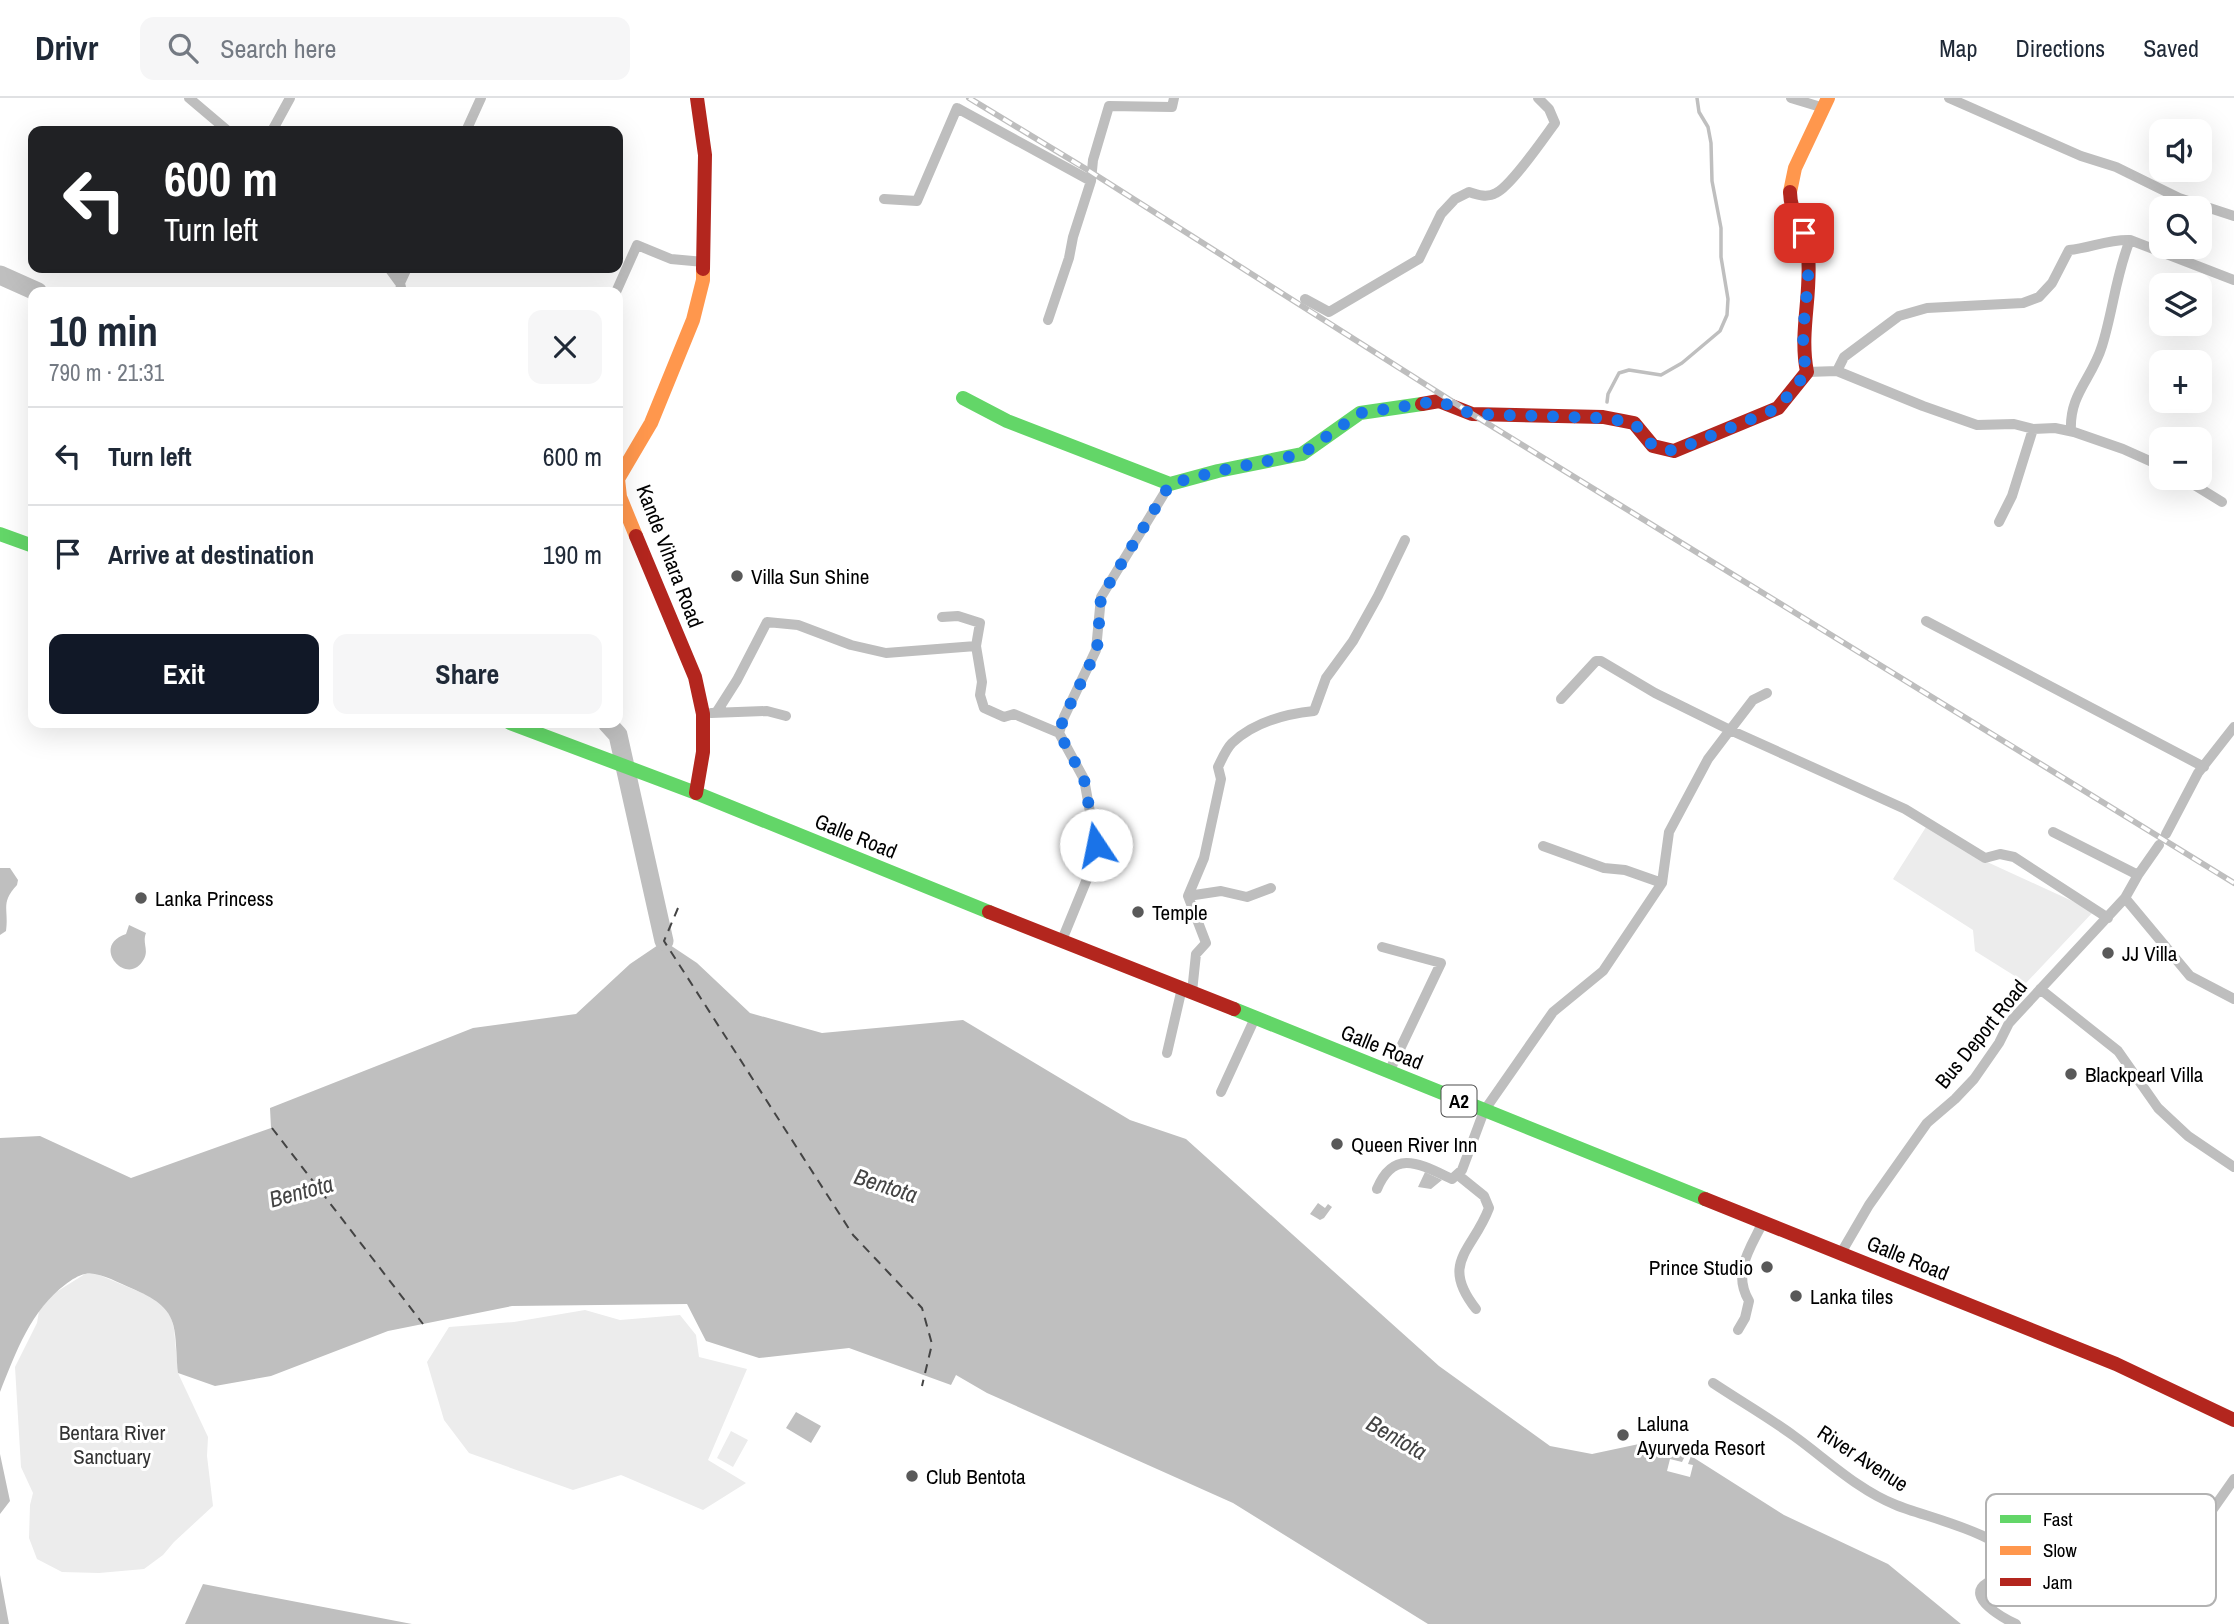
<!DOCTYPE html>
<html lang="en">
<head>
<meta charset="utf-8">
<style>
  body { margin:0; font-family:"Archivo Narrow",sans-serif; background:#f6f6f7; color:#1f2937; height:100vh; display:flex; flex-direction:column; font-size:26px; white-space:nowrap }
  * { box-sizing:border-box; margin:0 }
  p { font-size:23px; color:#747a83 }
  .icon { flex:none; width:38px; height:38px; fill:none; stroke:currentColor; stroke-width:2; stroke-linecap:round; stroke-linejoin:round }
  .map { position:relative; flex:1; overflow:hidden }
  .drawer { position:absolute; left:28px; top:189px; width:595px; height:441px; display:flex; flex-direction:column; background:#fff; border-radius:14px; box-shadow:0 7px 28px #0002 }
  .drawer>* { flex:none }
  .banner { position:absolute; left:28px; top:28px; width:595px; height:147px; border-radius:14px; box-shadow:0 7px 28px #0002; background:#202124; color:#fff; overflow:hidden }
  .tools { position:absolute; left:2149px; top:21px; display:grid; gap:14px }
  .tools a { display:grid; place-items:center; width:63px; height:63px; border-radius:14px; background:#fff; box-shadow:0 7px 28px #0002; font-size:35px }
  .pin { position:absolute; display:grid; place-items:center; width:60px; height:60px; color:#fff; margin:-30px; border-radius:14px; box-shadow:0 4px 10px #0006 }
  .me { position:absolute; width:77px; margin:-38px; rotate:349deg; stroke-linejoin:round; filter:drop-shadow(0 0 5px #0008) }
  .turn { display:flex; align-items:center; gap:24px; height:147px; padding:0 21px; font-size:32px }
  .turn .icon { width:91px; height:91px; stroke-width:2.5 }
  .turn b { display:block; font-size:49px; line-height:60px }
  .round { display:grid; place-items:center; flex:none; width:74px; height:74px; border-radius:14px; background:#f6f6f7 }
  .summary { display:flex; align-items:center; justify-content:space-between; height:119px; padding:0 21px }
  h1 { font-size:42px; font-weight:700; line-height:52px }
  .primary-button { display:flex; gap:14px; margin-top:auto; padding:14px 21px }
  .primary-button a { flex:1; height:80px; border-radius:14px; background:#111827; color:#fff; font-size:28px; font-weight:700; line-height:80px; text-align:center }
  .primary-button a+a { background:#f6f6f7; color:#1f2937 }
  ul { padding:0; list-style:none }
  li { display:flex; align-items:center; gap:21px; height:98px; padding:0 21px; border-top:2px solid #e0e1e3 }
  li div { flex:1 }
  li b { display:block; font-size:26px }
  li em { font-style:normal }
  header { display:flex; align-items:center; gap:42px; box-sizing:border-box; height:98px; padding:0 35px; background:#fff; border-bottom:2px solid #e0e1e3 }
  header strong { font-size:33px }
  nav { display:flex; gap:38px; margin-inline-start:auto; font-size:24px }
  .search { width:490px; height:63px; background:#f6f6f7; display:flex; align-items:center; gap:18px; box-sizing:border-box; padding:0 24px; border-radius:14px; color:#747a83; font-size:26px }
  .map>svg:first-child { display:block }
</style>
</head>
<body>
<header>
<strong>Drivr</strong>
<div class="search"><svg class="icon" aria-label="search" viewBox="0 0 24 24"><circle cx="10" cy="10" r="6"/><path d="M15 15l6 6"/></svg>Search here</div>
<nav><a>Map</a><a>Directions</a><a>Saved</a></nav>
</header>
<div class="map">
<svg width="2234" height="1526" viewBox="0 0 2234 1526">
  <rect width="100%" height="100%" fill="#fff"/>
  <path fill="#ececec" d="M1926,729l59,34 109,50 -68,72 -51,-32 -2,-21 -80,-51z
    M85,1176h12l57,24 10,8 7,11 3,12 4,44 30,64 -1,19 6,50 -39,36 -11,13 -19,14 -45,4 -37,-1 -25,-13 -8,-21 1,-33 3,-12 -12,-26 -6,-100 22,-44 2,-12 14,-17z
    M585,1212l35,10 60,-5 16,20 3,22 48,12 -39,91 38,23 -43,27 -82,-35 -48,15 -104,-37 -25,-33 -17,-58 22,-35 65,-5z
    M731,1333l17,9 -15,27 -16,-9z"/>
  <path fill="#bfbfbf" d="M0,770h10l8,12 -1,5c-17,18 -8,24 -11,46l-6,4z
    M129,827l17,8c-4,10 3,17 -2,26 -16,30 -55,-13 -18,-25z
    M664,843l33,22 53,50 72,20 141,-13 167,100 56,19 253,227 111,80 42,8 47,-10 33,13 8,-8 104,66 104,49 73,60h-533l-195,-121 -246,-110 -31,-18 -5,10 -102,-37 -90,10 -53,-17 -19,-37 -175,2 -124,25 -117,45 -56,10 -37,-13c-4,-49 3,-64 -47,-85 -13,-5 -32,-17 -46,-14 -6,1 -14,6 -19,10 -35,26 -50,68 -66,108v-254l40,-2 91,42 140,-50 -1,-20 203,-80 103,-14 54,-50z
    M1425,1074l17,8 -11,9 -13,-2z
    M1318,1105l7,5 3,-4 4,3 -8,11 -4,2 -10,-6z
    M796,1314l25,14 -10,17 -25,-15z
    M0,1356l10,47 -10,13z
    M0,1477l9,49h-9z
    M203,1486l209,40h-227z"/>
  <path fill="#fff" d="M1686,1356l5,2 -3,8 5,1 -3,12 -23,-6 3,-12 12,3z"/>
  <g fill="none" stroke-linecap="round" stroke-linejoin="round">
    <path stroke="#bfbfbf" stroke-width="3.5" d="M1607,304l1,-8 11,-21 10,-3 32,5 21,-12 38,-32 7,-16 1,-16 -7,-42v-29l-9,-47 -1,-38 -3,-16 -9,-15 -2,-14"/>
    <path stroke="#bfbfbf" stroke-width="19" d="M0,177l38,17
      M607,625l11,12 46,206"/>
    <path stroke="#444" stroke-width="2" stroke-dasharray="9 7" stroke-linecap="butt" d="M678,810l-14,33 189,294 69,73 10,36 -10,42
      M272,1030l151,196"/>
    <path stroke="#bebebe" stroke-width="10" d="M189,0l39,33
      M1791,0l33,10
      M1949,0l132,58 35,11 63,31 55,18
      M272,33l18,-33
      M466,33l15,-33
      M884,101l33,2 40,-93 134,73
      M389,170l11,15 2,9
      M400,185l7,-15
      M616,194l21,-47 34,14 33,3
      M1305,201l24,13 90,-53 22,-45 14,-15 14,-7c9,3 18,6 27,1 15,-7 48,-55 59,-70l-6,-14 -11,-11
      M1048,222l21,-62 4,-21 18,-56 2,-21 16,-54 63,1 2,-9
      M1837,273l7,-14 55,-41 28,-8 96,-5 16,-6 13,-14 17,-33c21,-2 40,-11 61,-10l104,40
      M1807,274l30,-1 86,35 54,19 37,-1 19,5 22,-1 19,4 49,17 38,17
      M2071,333c-2,-37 21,-52 31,-85 11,-35 14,-72 28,-106
      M2183,380l39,24
      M1999,424l13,-26 21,-67
      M942,519l16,-1 22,7 -4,23
      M1926,523l278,146
      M1561,601l35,-38h5l54,32 75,37 23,-30 14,-7
      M711,615l56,-2 19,5
      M716,615l21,-33 30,-58 31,3 53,20 35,8 90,-7 6,36 -2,13 4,13 20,9 10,-3 45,19
      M2053,734l85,43
      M2166,736l32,-61 36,-46
      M1543,748l61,22 21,2 37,13
      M1188,798l33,-5 26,6 24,-9
      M2125,800l65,78 44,23
      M1062,842l25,-61 9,-34 -12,-66 -25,-46 5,-16 32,-67 5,-53 69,-113
      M1382,849l59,16 -52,109
      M2040,891l78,62 40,57 30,28 46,31
      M1192,894l4,-38 10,-11 -18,-47 16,-38 17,-79 -3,-12c4,-8 8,-18 14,-24 22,-21 53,-29 82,-32l12,-33 27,-37 25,-45 27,-56
      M1167,955l15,-65
      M1221,994l34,-74
      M1458,1077l26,21 5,12c-16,43 -50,54 -13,101
      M1377,1091c17,-41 43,-25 75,-10l10,-9 22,-59 69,-99 50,-41 59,-88 7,-51 39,-73 22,-29 175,79 80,49 15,-4 14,3 94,61
      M1841,1155l28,-48 58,-82 28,-24 19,-20 25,-36 10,-20 116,-125 13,-23 21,-30
      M1738,1232l7,-12 4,-17c-17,-29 1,-52 14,-79
      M1713,1285c27,18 55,34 81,53 32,23 64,54 102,69 32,13 106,28 123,59l-1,5c-9,6 -21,8 -31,14 -23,14 18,36 29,41
      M2194,1438l40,-57"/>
    <path stroke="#63d668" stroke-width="14" d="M963,300l44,23 163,63 48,-13 84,-17 58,-41 62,-9
      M0,436l33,12
      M510,625l186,70 293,119
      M1234,911l471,190"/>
    <path stroke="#ff974d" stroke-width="14" d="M1790,94l5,-24 33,-70
      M636,438l-16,-39 -2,-18 33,-56 42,-103 10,-40v-11"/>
    <path stroke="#b3261e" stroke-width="14" d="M697,0l8,57 -2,114
      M1422,306l17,-3 33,13 131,3 31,6 19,23 21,5 104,-43 29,-36c-8,-40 5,-78 1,-118 -2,-22 -18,-40 -18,-62
      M636,438l59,141 8,37v38l-7,41
      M989,814l245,97
      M1705,1101l411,165 118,56"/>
    <g stroke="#bebebe" stroke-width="6">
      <path id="rail" d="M969,0l122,74 381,242 762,469"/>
    </g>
    <use href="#rail" stroke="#fff" stroke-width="3.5" stroke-dasharray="10" stroke-linecap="butt"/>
  </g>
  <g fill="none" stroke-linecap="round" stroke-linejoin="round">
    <path stroke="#1a73e8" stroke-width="12" stroke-dasharray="0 21.6" d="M1096,747l-12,-66 -25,-46 5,-16 33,-67 4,-53 69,-113 48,-13 84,-17 58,-41 78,-12 34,13 131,4 31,5 19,23 21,5 104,-43 29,-36c-10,-36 3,-75 1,-112 0,-9 -3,-18 -4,-27"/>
  </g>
  <g fill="#595959" stroke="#fff" stroke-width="2.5">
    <circle cx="737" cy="478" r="7"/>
    <circle cx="141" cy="800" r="7"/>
    <circle cx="1138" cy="814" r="7"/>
    <circle cx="2108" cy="855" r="7"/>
    <circle cx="2071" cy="976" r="7"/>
    <circle cx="1337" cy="1046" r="7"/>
    <circle cx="1767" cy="1169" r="7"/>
    <circle cx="1796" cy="1198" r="7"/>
    <circle cx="1623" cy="1337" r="7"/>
    <circle cx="912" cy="1378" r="7"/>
  </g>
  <g text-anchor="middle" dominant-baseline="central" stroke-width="6" stroke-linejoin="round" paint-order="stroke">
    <rect fill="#fff" stroke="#4c4c4c" stroke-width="2" x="1441.5" y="987.5" width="35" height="31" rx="5"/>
    <g font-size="19" font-weight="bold" fill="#000">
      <text x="1459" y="1003">A2</text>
    </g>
    <g font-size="21" fill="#000" stroke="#fff">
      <text transform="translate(670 458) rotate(69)">Kande Vihara Road</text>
      <text transform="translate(856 738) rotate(22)">Galle Road</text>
      <text transform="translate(1981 936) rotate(-51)">Bus Deport Road</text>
      <text transform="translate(1382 949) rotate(22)">Galle Road</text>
      <text transform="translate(1908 1160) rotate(22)">Galle Road</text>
      <text transform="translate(1863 1360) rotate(33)">River Avenue</text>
    </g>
    <g font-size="21" fill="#000" stroke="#fff" text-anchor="start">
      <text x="751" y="478">Villa Sun Shine</text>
      <text x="155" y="800">Lanka Princess</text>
      <text x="1152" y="814">Temple</text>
      <text x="2122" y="855">JJ Villa</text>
      <text x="2085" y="976">Blackpearl Villa</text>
      <text x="1351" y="1046">Queen River Inn</text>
      <text x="1753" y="1169" text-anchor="end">Prince Studio</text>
      <text x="1810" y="1198">Lanka tiles</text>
      <text x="1637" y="1325">Laluna<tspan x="1637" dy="24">Ayurveda Resort</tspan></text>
      <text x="926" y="1378">Club Bentota</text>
    </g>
    <g font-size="21" fill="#333" stroke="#fff">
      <text x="112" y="1334">Bentara River<tspan x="112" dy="24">Sanctuary</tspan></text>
    </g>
    <g font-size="23" font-style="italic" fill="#444" stroke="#fff">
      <text transform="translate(886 1087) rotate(18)">Bentota</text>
      <text transform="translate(301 1093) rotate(-15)">Bentota</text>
      <text transform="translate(1397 1339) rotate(30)">Bentota</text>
    </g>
  </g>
  <rect x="1986" y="1396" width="230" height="112" rx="10" fill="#fff" stroke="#b2b2b2" stroke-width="2"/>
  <rect x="2000" y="1417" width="31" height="8" fill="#63d668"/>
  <rect x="2000" y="1448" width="31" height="9" fill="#ff974d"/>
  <rect x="2000" y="1480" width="31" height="8" fill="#b3261e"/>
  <g font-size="19" fill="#000">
    <text x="2043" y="1428">Fast</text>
    <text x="2043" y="1459">Slow</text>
    <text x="2043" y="1491">Jam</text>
  </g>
</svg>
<div class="tools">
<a><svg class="icon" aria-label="sound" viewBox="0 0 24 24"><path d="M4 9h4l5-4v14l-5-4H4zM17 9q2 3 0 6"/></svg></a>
<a><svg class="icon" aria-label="search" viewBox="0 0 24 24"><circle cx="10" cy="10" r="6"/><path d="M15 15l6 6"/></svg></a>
<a><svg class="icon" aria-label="layers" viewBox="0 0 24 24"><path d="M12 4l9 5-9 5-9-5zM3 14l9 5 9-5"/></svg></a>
<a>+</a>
<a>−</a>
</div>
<div class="pin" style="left:1804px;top:135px;background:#d93025"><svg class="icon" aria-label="arrive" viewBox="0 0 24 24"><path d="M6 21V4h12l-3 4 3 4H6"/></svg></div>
<svg class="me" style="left:1096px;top:747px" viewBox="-20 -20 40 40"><circle r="19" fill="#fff"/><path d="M0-13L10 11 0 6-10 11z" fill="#1a73e8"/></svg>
<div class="banner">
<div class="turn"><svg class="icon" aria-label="left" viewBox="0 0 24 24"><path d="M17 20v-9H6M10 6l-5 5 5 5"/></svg><div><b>600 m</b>Turn left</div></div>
</div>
<section class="drawer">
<div class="summary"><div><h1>10 min</h1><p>790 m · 21:31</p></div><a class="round"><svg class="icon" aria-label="close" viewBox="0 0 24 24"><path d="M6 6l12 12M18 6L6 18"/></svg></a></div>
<ul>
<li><svg class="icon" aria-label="left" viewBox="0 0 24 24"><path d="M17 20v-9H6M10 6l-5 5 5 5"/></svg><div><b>Turn left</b></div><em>600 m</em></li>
<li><svg class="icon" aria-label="arrive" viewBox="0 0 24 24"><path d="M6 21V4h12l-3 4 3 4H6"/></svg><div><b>Arrive at destination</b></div><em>190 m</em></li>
</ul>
<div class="primary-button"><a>Exit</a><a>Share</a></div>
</section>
</div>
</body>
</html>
